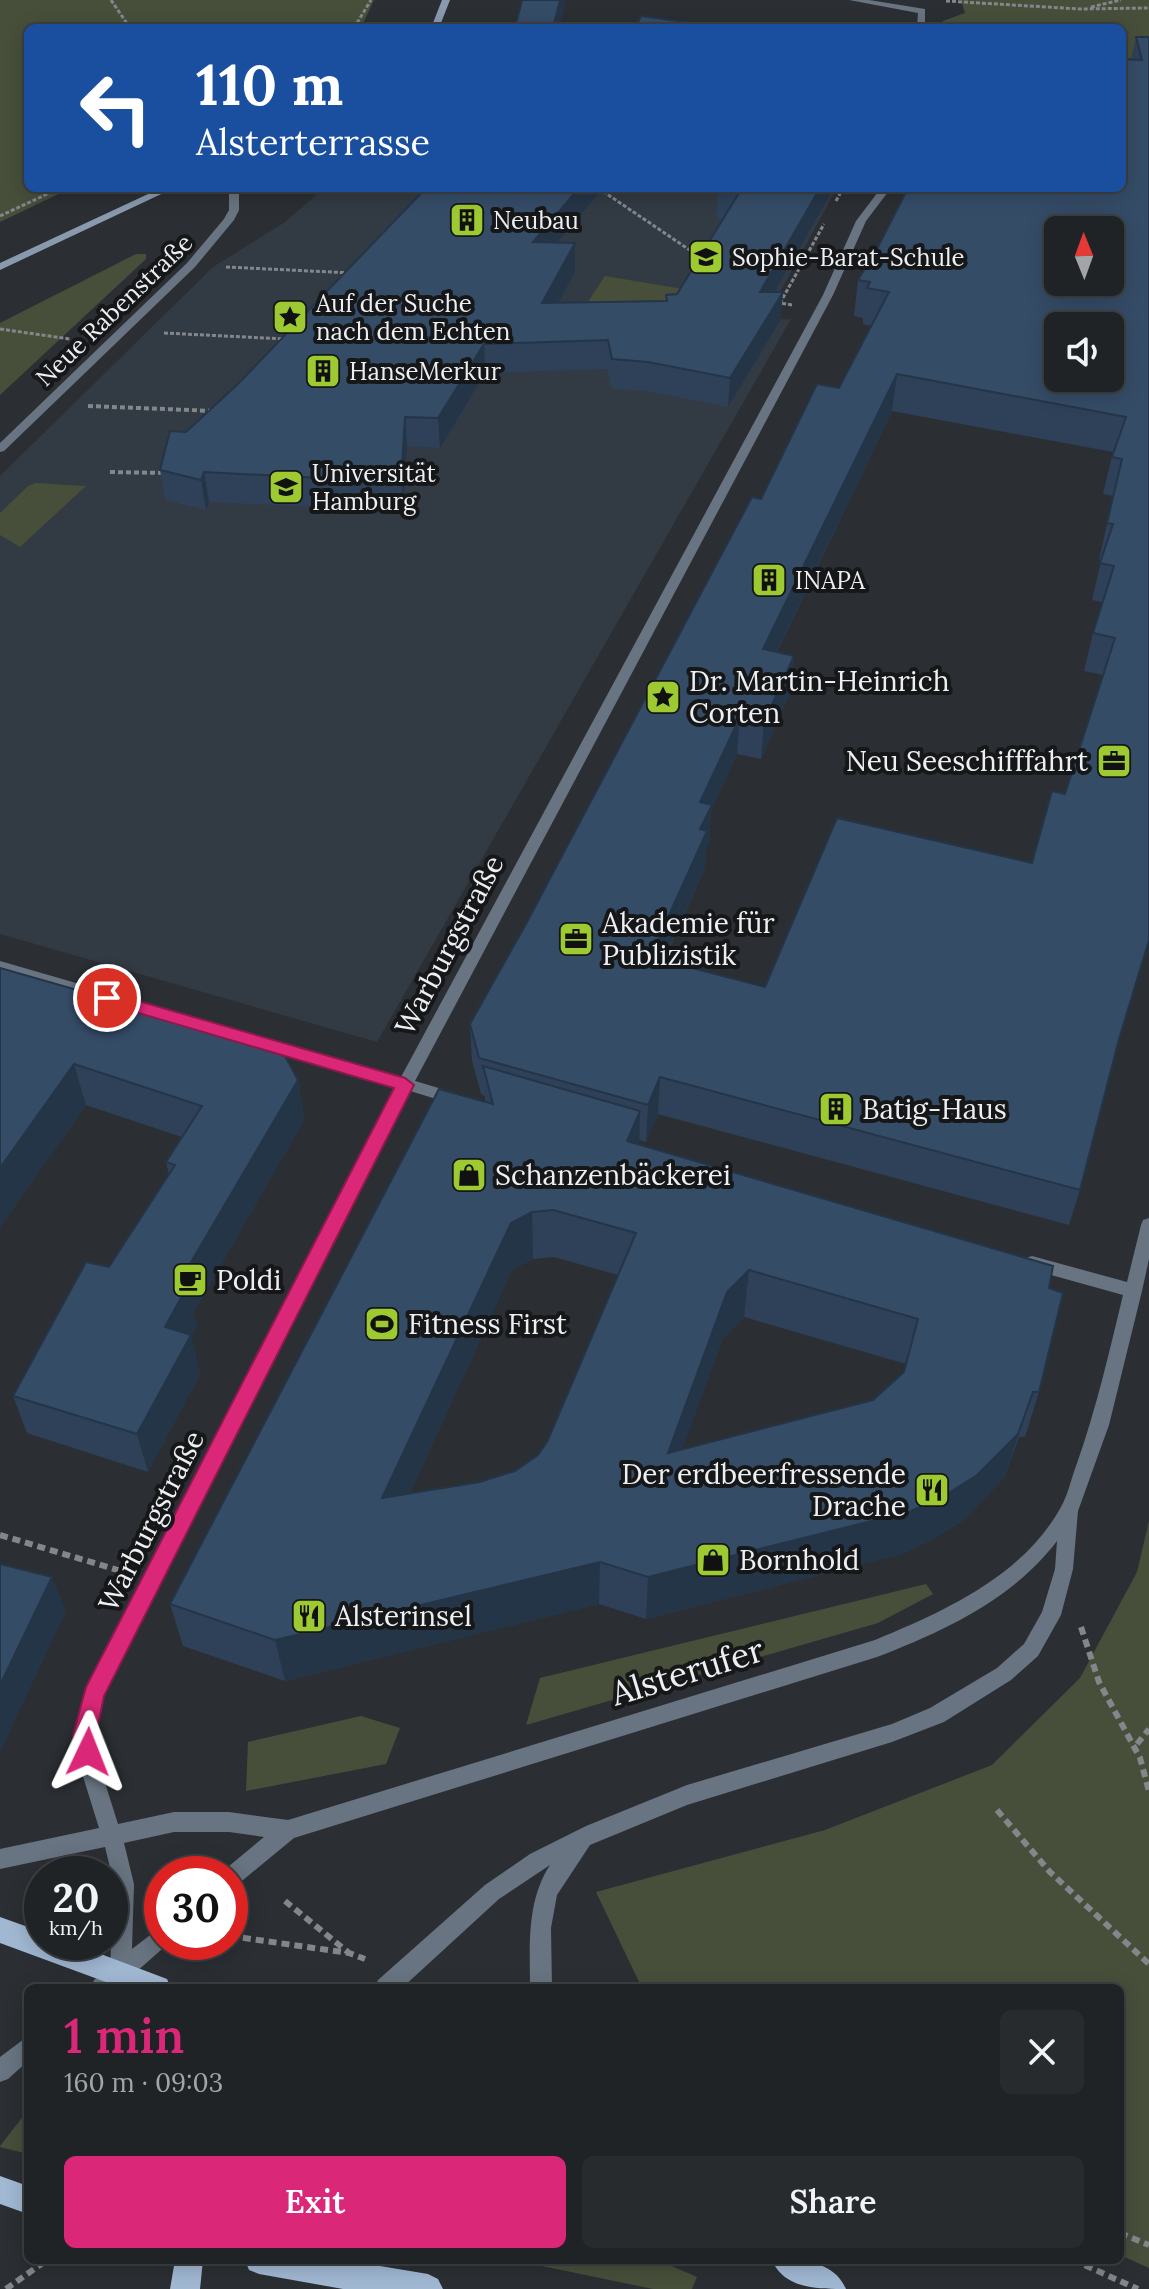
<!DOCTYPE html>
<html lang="en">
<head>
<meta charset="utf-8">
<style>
  body { margin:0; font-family:Lora,serif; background:#282b2e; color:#f1f3f6; height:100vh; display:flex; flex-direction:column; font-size:30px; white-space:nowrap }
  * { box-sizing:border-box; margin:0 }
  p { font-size:26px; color:#a2a4a7 }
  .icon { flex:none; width:44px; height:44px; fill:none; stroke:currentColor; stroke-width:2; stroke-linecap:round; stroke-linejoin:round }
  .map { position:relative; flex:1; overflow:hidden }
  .drawer { position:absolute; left:24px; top:1984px; width:1100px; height:280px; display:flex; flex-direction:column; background:#202326; border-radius:12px; box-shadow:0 4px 20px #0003,0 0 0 2px #3d4043 }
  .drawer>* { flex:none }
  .top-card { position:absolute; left:24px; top:24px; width:1102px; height:168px; border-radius:12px; box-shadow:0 4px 20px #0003,0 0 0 2px #3d4043; background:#1a4fa0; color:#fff; overflow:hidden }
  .needle { width:52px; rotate:359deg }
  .fabs { position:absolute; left:1044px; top:216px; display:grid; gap:16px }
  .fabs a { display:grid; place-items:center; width:80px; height:80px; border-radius:12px; background:#202326; box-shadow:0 4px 20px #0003,0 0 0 2px #3d4043; font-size:40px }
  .speed { position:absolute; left:24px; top:1856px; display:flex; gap:16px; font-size:40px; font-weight:700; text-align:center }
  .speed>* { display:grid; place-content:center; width:104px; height:104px; border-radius:50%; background:#202326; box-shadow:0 4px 20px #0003,0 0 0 2px #3d4043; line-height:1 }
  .speed small { font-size:20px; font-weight:400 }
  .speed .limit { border:12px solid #d22; background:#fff; color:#111 }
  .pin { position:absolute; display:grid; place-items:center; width:68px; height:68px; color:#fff; margin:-34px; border:4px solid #fff; border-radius:50%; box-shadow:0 2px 8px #0007 }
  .me { position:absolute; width:88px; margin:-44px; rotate:2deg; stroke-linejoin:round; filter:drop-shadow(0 0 6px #0008) }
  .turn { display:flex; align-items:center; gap:28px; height:168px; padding:0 40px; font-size:36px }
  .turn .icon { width:104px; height:104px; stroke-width:2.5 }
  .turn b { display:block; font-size:56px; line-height:68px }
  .round { display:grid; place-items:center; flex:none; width:84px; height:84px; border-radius:12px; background:#282b2e }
  .headline { display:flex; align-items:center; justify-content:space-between; height:136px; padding:0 40px }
  h1 { font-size:48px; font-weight:600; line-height:60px; color:#db2777 }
  .cta { display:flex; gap:16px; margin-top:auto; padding:16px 40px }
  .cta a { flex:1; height:92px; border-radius:12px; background:#db2777; color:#fff; font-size:32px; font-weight:600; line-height:92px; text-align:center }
  .cta a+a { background:#282b2e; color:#f1f3f6 }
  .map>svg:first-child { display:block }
</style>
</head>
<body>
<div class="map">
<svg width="1149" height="2289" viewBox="0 0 1149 2289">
  <rect width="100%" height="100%" fill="#2b2f33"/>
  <path fill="#323a43" d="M324,188h513l-72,132 26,-1 -414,723 -377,-108v-458l213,-209 72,-45z"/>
  <path fill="#474f3b" d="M0,0h374l-13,28h-333v160h43l-71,34z
    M961,0h188v69l-27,18v-59h-179v-7l22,-8z
    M136,254h10v5l-146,136v-72z
    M605,276l90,15 -18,30 -92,-15z
    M36,483l50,3 -66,61 -20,-12v-22l28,-27z
    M1149,1521v747l-29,-13v-267h-478l-46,-96 229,-62 167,-65 88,-87 57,-106z
    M926,1584l7,10 -55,29 -352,102 14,-47z
    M361,1716l39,12 -14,36 -140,27 2,-49z
    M28,2110v44l-28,-7v-1z
    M513,2260h145l39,17 -5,12h-39z"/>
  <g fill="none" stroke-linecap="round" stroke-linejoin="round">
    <path stroke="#83868a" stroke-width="3" stroke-dasharray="4 2" stroke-linecap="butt" d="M111,0l19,28
      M946,1l134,8 69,-1
      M1091,7l30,-7
      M354,28l17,-28
      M598,188l105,71
      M836,201l7,-13
      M0,216l60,-28
      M226,267l126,6
      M792,305l-12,-2 44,-79
      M0,329l70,10
      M164,333l121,6"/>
    <path stroke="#83868a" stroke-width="4" stroke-dasharray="5 3" stroke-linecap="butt" d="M88,406l126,5
      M110,472l55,1"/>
    <path stroke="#83868a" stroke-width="6" stroke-dasharray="8 5" stroke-linecap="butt" d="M0,1535l121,36
      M1081,1627l18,55 41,76 9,33
      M1137,1744l12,-15
      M997,1810l53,62 99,92
      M285,1901l64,52
      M230,1936l119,17 16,6
      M1120,2233l29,12
      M1073,2260l65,29
      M6,2289l41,-29"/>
    <path fill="#687481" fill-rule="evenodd" d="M849,0h20l56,9v19h-8l1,-15z
      M229,188h10v22l-5,10 -39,47 -191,184 -4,1v-9l187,-180 37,-44 5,-9z
      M881,188h10l-25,33 -33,74 -418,786 47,14 2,4 -8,6 -46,-14 -307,606 -9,38 7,35 17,54 56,-12h55l59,8 587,-180c70,-29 148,-64 186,-133 7,-12 10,-28 15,-41 20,-56 33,-113 47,-171l-97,-27 -2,-5 2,-5 6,-2 95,26 14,-57 2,-5 6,-2v41l-7,32 -33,134 -31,86 -5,58 -12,46 -23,41 -27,24 -67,42 -52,20 -205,63 -97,40 -33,50 -6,33 1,60h-22c0,-42 -4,-86 20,-123l-51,34 -97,89h-27l3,-8 107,-95 45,-31 56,-28 101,-41 205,-61 38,-16 67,-40 27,-24 18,-32 13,-43 2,-28c-45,59 -113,90 -180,116l-583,181 -57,47 -7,3v-14h-9l2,-3 41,-34 -35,-5h-55l-50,11 10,41 -2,65 30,-23v16h8l-52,46h-27l3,-8 16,-12 4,-84 -9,-37 -105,22v-20l99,-21 -18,-58 -7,-35 10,-40 312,-608 -396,-116v-10l401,116 422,-782 33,-74z
      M28,2036v25l-20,18 -8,3v-25z"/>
    <path fill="#899aaf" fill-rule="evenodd" d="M442,0h8l-11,28h-8z
      M161,188h13l-174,82v-7z"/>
    <path fill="#a1b8d3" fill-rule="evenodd" d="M0,1917l42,15v10h27l98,37 4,9h-49l-122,-45z
      M0,2176l28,10v28l-28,-10z
      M175,2260h28l-3,29h-30z
      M245,2260h99l84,14 10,5 5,10h-100l-84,-15 -10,-4z
      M772,2260c27,0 61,-1 74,29 -28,0 -62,0 -74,-29z"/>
  </g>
  <path fill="#2e4159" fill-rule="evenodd" d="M1136,37h13l-32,1009 -37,144 -11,35 -411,-111 -12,28 -7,-2v5l410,143 -10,104 -14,45h-6l-15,41 -39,41 -33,21 -31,14 -255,65 -47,-15 -314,77 -102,-35 -13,-42 315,-502v-6l-4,-2 -9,-33 -2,-37 291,-525 78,-111 32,-62 -8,-2v-6l-9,-2 4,-36 273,-220zM892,411l221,41 -10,42 10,2 -14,64 2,1 -9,39 10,2 -9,31 -9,38 19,4 -38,119 -33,69 -267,124 -101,-26 41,-93 1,-20 3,-5 2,-33 26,-56 24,5 29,-66 4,-37 -17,-4zM554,1257l64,18 -70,165 -10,15 -23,16 -35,11 -70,11 102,-223 21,-11zM744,1317l162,47 -2,8 -31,28 -191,49 41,-111z
    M426,188h177l-46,55 18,29 -17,30 108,-1v-6l11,-1 46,-75 -7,-1 3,-30h115l-59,104h8l-3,29 -52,86 -81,-16 -35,-2 -5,-20 -122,4 -45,75 -33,-2 -4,65 -194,-9 -3,8 -41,-10 -5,-30 79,-87z
    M646,188h21l-1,2z
    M0,968l298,112 6,40 -111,193 4,13 -6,10 9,38 -52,98 -121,-39 -14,-37 96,-129 60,-92 -3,-13 16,-25 -96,-32 -86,122z"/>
  <path fill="#253548" d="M560,0h6l-6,28h-7z
    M579,188h24l-69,82 -1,-28z
    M820,188h14l-76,133 2,-29z
    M575,243v29l-33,60v-29z
    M783,292l-3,29 -52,86 2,-29z
    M484,344l1,29 -45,75 -2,-30z
    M897,374l-5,37 -132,275 3,-37z
    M405,417l2,29 -4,65 -2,-29z
    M204,472l5,30 -3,8 -5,-30z
    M794,656l-4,37 -29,66 3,-37z
    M740,717l-3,37 -26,56 -2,33 -3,5 -1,20 -57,126 2,-37 50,-155z
    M74,1064l12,41 -86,122v-59z
    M660,1077l-2,37 -12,28 2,-37z
    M298,1080l6,40 -111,193 4,13 -6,10 9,38 -52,98 -11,-38 28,-107 12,-41z
    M640,1111l-1,48 -12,-18z
    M532,1212l1,47 -21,11 -124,271 -6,-43 129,-275z
    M749,1270l-5,47 -21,21 -58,159 3,-44 59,-161z
    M1033,1392l-29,86 -39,41 -33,21 -31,14 -255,65 2,-42z
    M600,1562l-1,42 -314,77 -10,-41z
    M52,1577l14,35 -66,140v-67z"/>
  <path fill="#354c67" stroke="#253548" stroke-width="2" fill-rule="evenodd" d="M522,0h38l-7,28h-38z
    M641,16l72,10 -1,2h-77z
    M1136,37h13v903l-30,99 -39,151 -420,-113 -12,28 -169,-47 -9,-34 56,-100 226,-427 9,2 56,-115 22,4 50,-96 -22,-4 3,-6 -12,-2 19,-31 31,-61h214v-129l20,1zM1058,230h52v52h-52zM1058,326h52v52h-52zM897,374l229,43 -14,40 10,2 -15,64 6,1 -13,39 14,3 -21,67 22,5 -50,156 -13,-3 -20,72 -195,-45 -72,169 -115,-30 57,-126 -7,-2 12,-24 -12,-3 40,-85 24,5 30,-66 -31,-7z
    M426,188h153l-46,54 42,1 -33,60 125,-2 -1,-6 11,-1 62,-101 -21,-3 1,-2h101l-60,104h23l-53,86 -82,-16 -36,-3 -4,-19 -124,4 -46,74 -33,-1 -4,65 -197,-10 -3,8 -41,-10 10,-39 16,1 53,-49z
    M0,968l175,50 30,14 80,24 13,24 -121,206 10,1 -22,40 26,8 -54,99 -124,-38 73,-134 23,5 66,-102 -9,-3 36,-56 -128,-42 -74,104z
    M483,1066l157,45 -13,30 426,125 -4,22 14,5 -24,99h-6l-15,42 -41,41 -33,21 -33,15 -263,66 -48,-15 -325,78 -105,-36 269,-515 54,15zM553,1210l83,23 -88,207 -10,15 -23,16 -35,11 -98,16 129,-275 21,-11zM749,1270l169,49 -14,53 -31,28 -205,53 59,-161z
    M0,1564l52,13 -52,108z"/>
  <path fill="#db2777" stroke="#8e194d" stroke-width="2" d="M107,992l298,86 9,7 -310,611 -8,39 3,17 -3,8 -8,3 -8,-3 -7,-25 13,-48 308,-599 -293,-86 -3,-4z"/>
  <defs>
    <g id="building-square" transform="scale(1.8)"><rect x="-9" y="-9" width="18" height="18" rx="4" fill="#9dca31" stroke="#151719"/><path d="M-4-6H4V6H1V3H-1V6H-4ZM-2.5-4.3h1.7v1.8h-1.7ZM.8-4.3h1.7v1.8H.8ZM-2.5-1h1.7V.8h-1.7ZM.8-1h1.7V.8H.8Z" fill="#111"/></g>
    <g id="school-square" transform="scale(1.8)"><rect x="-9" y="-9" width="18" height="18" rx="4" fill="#9dca31" stroke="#151719"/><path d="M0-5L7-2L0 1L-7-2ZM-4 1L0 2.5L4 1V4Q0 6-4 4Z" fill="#111"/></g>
    <g id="sight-square" transform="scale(1.8)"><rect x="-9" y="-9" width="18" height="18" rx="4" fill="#9dca31" stroke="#151719"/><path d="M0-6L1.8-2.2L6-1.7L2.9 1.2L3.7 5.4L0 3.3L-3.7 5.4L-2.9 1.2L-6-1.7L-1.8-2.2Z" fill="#111"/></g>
    <g id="university-square" transform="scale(1.8)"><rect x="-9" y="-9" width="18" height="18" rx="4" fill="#9dca31" stroke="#151719"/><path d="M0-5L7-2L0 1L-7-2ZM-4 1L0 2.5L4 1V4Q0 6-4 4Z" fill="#111"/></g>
    <g id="office-square" transform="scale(1.8)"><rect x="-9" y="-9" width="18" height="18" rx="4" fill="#9dca31" stroke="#151719"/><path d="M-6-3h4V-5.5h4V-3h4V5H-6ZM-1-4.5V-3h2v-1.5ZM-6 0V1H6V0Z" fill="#111"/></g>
    <g id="shop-square" transform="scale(1.8)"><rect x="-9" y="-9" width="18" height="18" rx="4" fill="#9dca31" stroke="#151719"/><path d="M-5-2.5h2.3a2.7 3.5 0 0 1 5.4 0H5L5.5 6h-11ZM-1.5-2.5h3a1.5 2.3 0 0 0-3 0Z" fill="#111"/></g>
    <g id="cafe-square" transform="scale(1.8)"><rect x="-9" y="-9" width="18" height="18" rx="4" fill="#9dca31" stroke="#151719"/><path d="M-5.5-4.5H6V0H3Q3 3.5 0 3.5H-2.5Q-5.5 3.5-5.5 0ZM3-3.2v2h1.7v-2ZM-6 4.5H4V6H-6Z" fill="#111"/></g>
    <g id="stadium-square" transform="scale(1.8)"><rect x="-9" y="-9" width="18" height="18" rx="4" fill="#9dca31" stroke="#151719"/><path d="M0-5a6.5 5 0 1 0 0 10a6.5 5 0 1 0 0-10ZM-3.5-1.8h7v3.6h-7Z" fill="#111"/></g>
    <g id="restaurant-square" transform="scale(1.8)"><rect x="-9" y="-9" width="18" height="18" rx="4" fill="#9dca31" stroke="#151719"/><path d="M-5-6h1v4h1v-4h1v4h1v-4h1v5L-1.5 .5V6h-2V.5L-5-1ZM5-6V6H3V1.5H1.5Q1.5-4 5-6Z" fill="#111"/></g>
  </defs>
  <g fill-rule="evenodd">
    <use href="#building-square" x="467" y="220"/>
    <use href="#school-square" x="706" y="257"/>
    <use href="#sight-square" x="290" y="317"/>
    <use href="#building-square" x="323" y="371"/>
    <use href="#university-square" x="286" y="487"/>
    <use href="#building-square" x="769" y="580"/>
    <use href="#sight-square" x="663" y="697"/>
    <use href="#office-square" x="1114" y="761"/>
    <use href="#office-square" x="576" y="939"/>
    <use href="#building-square" x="836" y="1109"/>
    <use href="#shop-square" x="469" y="1175"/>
    <use href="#cafe-square" x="190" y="1280"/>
    <use href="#stadium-square" x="382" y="1324"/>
    <use href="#restaurant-square" x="932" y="1490"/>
    <use href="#shop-square" x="713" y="1560"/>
    <use href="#restaurant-square" x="309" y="1616"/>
  </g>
  <g text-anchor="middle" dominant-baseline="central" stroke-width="8" stroke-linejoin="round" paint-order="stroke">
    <g font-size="24" fill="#edeff2" stroke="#151719" text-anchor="start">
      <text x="493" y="220">Neubau</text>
      <text x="732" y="257">Sophie-Barat-Schule</text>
      <text x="316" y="303">Auf der Suche<tspan x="316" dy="28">nach dem Echten</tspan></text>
      <text x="349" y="371">HanseMerkur</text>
      <text x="312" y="473">Universität<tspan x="312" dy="28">Hamburg</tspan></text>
      <text x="795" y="580">INAPA</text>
    </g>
    <g font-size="24" fill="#edeff2" stroke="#151719">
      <text transform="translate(114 310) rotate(-44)">Neue Rabenstraße</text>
    </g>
    <g font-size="28" fill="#edeff2" stroke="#151719" text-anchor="start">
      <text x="689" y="681">Dr. Martin-Heinrich<tspan x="689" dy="32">Corten</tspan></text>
      <text x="1088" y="761" text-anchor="end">Neu Seeschifffahrt</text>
      <text x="602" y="923">Akademie für<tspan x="602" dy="32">Publizistik</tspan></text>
      <text x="862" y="1109">Batig-Haus</text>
      <text x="495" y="1175">Schanzenbäckerei</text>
      <text x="216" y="1280">Poldi</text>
      <text x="408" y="1324">Fitness First</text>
      <text x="906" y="1474" text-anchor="end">Der erdbeerfressende<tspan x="906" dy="32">Drache</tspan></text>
      <text x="739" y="1560">Bornhold</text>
      <text x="335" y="1616">Alsterinsel</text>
    </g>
    <g font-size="28" fill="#edeff2" stroke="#151719">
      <text transform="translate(449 945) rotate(-62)">Warburgstraße</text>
      <text transform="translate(151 1521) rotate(-63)">Warburgstraße</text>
    </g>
    <g font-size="34" fill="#edeff2" stroke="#151719">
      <text transform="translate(687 1671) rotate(-17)">Alsterufer</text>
    </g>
  </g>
</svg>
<div class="fabs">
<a><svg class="needle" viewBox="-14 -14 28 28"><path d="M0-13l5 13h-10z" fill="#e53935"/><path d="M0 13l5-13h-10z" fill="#a2a4a7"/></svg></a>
<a><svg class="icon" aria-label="sound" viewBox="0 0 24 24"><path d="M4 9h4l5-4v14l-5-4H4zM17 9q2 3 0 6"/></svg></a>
</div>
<div class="speed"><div>20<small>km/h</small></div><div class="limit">30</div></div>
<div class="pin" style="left:107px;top:998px;background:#d93025"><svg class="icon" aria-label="arrive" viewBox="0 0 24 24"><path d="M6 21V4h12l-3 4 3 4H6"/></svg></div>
<svg class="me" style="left:88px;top:1752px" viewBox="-20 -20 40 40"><path d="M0-17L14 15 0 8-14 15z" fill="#db2777" stroke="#fff" stroke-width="4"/></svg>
<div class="top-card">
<div class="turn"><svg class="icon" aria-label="left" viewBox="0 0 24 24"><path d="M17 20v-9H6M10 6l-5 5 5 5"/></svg><div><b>110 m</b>Alsterterrasse</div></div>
</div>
<section class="drawer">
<div class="headline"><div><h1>1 min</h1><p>160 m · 09:03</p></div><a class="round"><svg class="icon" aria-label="close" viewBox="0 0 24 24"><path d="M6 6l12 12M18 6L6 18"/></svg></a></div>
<div class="cta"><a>Exit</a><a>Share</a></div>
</section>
</div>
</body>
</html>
